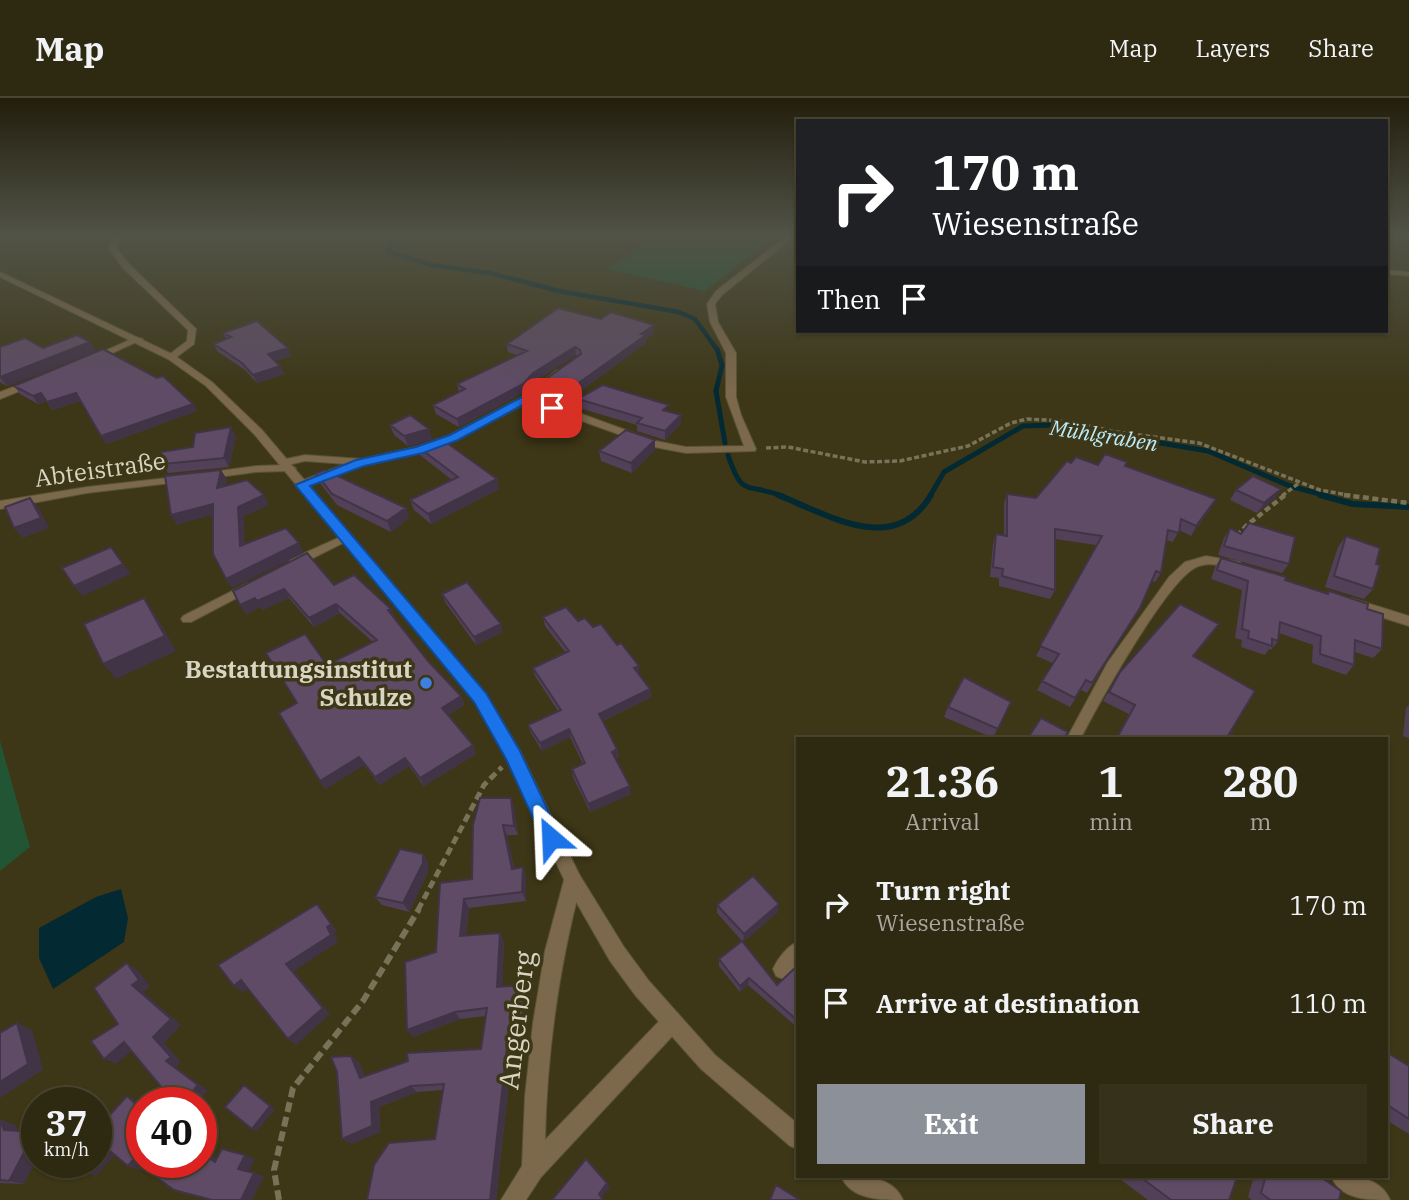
<!DOCTYPE html>
<html lang="en">
<head>
<meta charset="utf-8">
<style>
  body { margin:0; font-family:"IBM Plex Serif",serif; background:#36311a; color:#f1f3f6; height:100vh; display:flex; flex-direction:column; font-size:26px; white-space:nowrap }
  * { box-sizing:border-box; margin:0 }
  p { font-size:23px; color:#a7a69f }
  .icon { flex:none; width:38px; height:38px; fill:none; stroke:currentColor; stroke-width:2; stroke-linecap:round; stroke-linejoin:round }
  .map { position:relative; flex:1; overflow:hidden }
  .sheet { position:absolute; left:796px; top:639px; width:592px; height:441px; display:flex; flex-direction:column; background:#2e2911; border-radius:0px; box-shadow:0 2px 5px #0004,0 0 0 2px #494531 }
  .sheet>* { flex:none }
  .banner { position:absolute; left:796px; top:21px; width:592px; height:214px; border-radius:0px; box-shadow:0 2px 5px #0004,0 0 0 2px #494531; background:#202124; color:#fff; overflow:hidden }
  .speed { position:absolute; left:21px; top:989px; display:flex; gap:14px; font-size:35px; font-weight:700; text-align:center }
  .speed>* { display:grid; place-content:center; width:91px; height:91px; border-radius:50%; background:#2e2911; box-shadow:0 2px 5px #0004,0 0 0 2px #494531; line-height:1 }
  .speed small { font-size:18px; font-weight:400 }
  .speed .limit { border:10px solid #d22; background:#fff; color:#111 }
  .pin { position:absolute; display:grid; place-items:center; width:60px; height:60px; color:#fff; margin:-30px; border-radius:14px; box-shadow:0 4px 10px #0006 }
  .me { position:absolute; width:77px; margin:-38px; rotate:334deg; stroke-linejoin:round; filter:drop-shadow(0 0 5px #0008) }
  .turn { display:flex; align-items:center; gap:24px; height:147px; padding:0 21px; font-size:32px }
  .turn .icon { width:91px; height:91px; stroke-width:2.5 }
  .turn b { display:block; font-size:49px; line-height:60px }
  .then { display:flex; align-items:center; height:66px; padding:0 21px; background:#0003; gap:14px; font-size:26px }
  .eta { display:flex; justify-content:space-evenly; align-items:center; height:119px; text-align:center }
  .eta b { font-size:42px; font-weight:800; line-height:49px }
  .cta { display:flex; gap:14px; margin-top:auto; padding:14px 21px }
  .cta a { flex:1; height:80px; border-radius:0px; background:#8c9099; color:#fff; font-size:28px; font-weight:800; line-height:80px; text-align:center }
  .cta a+a { background:#36311a; color:#f1f3f6 }
  ul { padding:0; list-style:none }
  li { display:flex; align-items:center; gap:21px; height:98px; padding:0 21px }
  li div { flex:1 }
  li b { display:block; font-size:26px }
  li em { font-style:normal }
  header { display:flex; align-items:center; gap:42px; box-sizing:border-box; height:98px; padding:0 35px; background:#2e2911; border-bottom:2px solid #494531 }
  header strong { font-size:33px }
  nav { display:flex; gap:38px; margin-inline-start:auto; font-size:24px }
  .map>svg:first-child { display:block }
</style>
</head>
<body>
<header>
<strong>Map</strong>
<nav><a>Map</a><a>Layers</a><a>Share</a></nav>
</header>
<div class="map">
<svg width="1409" height="1102" viewBox="0 0 1409 1102">
  <rect width="100%" height="100%" fill="#3d3717"/>
  <path fill="#215534" d="M659,137h116l-70,56 -97,-22z
    M0,643l30,106 -30,24z"/>
  <path fill="#032932" d="M121,791l7,29 -4,24 -71,47 -14,-31v-30l57,-31z"/>
  <g fill="none" stroke-linecap="round" stroke-linejoin="round">
    <path stroke="#032932" stroke-width="4.5" d="M392,137l-3,17 42,13 59,8 69,18 120,21 16,7 23,32"/>
    <path stroke="#032932" stroke-width="5" d="M717,251l5,16 -6,26 9,52
      M728,357c15,44 17,27 55,41
      M930,398l14,-24 79,-46 30,-1 155,26 82,35 37,10"/>
    <path stroke="#032932" stroke-width="6" d="M778,397c51,20 116,62 153,0
      M1320,397l33,9 56,3"/>
    <g stroke="#595336" stroke-width="2">
      <path id="service" d="M1386,172l23,2v4l-23,-2z
        M345,437l4,1 1,2 -1,2 -50,25h-8l-2,-3 2,-3z
        M248,485l6,4 -2,3 -61,32h-8l-2,-3 2,-3z"/>
    </g>
    <g stroke="#595336" stroke-width="2">
      <path id="minor" d="M113,137h7l-3,14 12,15 67,65 -2,15 -20,15 -8,-2 21,-16 1,-11 -65,-62 -14,-19z
        M788,137h8l-74,60 -7,9 3,18 18,31v44l5,18 15,34 -1,2 -69,2 -32,-6 -125,-45 -71,37 -35,13 -60,14 -61,21 -4,-1v-4l48,-18 -41,-3 -17,4 8,3 -6,3 -34,1 -52,7 -6,-3 6,-3 52,-7 27,-1 -3,-3 1,-2 24,-5 57,4 54,-12 34,-12 74,-39 33,-26 5,3 -2,2 -25,22 121,44 30,6 58,-1 -18,-49v-44l-16,-31 -3,-18 9,-13z
        M136,239l7,2 -48,22 -8,-2z
        M34,281l5,3 -2,2 -37,15v-7z
        M184,378l4,1v4l-101,12 -87,16v-8l87,-14z
        M1206,458l34,6 2,3 -6,4c-12,-3 -25,-7 -37,-3 -30,9 -102,141 -118,172h-14l41,-76 61,-85 16,-15z
        M1351,500l58,18v10l-63,-20 -2,-3 2,-3z
        M573,774l6,2 3,6c-23,85 -35,172 -37,260l120,-125 7,-3 7,3 3,7 -3,7 -138,148 -15,23h-25l21,-34 3,-70 8,-73 12,-72 19,-71 3,-6z
        M798,844c0,16 2,29 -15,37l-7,-3 -3,-7c5,-11 14,-23 25,-27z
        M1331,1078c22,0 49,0 59,24 -22,0 -49,0 -59,-24z"/>
    </g>
    <g stroke="#595336" stroke-width="2">
      <path id="tertiary" d="M0,174l174,83 38,27 50,48 223,263 35,58 59,123 45,73 25,34 66,74 83,69v25l-8,-3 -89,-77 -66,-74 -25,-34 -43,-75 -59,-127 -33,-58 -221,-267 -48,-48 -38,-27 -168,-82z
        M841,1078c22,0 52,0 62,24 -22,0 -52,0 -62,-24z"/>
    </g>
    <path stroke="#787358" stroke-width="3.5" stroke-dasharray="5 2.5" stroke-linecap="butt" d="M766,350l22,-1 77,15 35,-1 68,-15 43,-23 16,-4 38,2 52,11 82,11 121,47 33,6
      M1282,398l17,-13"/>
    <path stroke="#787358" stroke-width="4.5" stroke-dasharray="6 3.5" stroke-linecap="butt" d="M1344,397l65,8
      M1224,452l22,-24 39,-31"/>
    <path stroke="#787358" stroke-width="5" stroke-dasharray="8 4.5" stroke-linecap="butt" d="M418,812l66,-125 18,-18"/>
    <path stroke="#787358" stroke-width="6" stroke-dasharray="10 5" stroke-linecap="butt" d="M279,1102l-5,-30 19,-82 70,-87 56,-92"/>
    <use href="#service" fill="#7c684b" fill-rule="evenodd"/>
    <use href="#minor" fill="#7c684b" fill-rule="evenodd"/>
    <use href="#tertiary" fill="#7c684b" fill-rule="evenodd"/>
  </g>
  <path fill="#524058" d="M223,235l68,23 -16,5 5,5 4,8 -27,9 -12,-13 -28,-19 -3,-7 12,-5z
    M654,235l-8,6v4l-75,55 -27,-9 -1,-8 35,-25 -2,-1 -41,26 -11,11 -65,35 -23,-13 -3,-9 26,-13 -2,-8 60,-29 -9,-3 -1,-8z
    M0,249l43,1 53,3 -89,35 -7,-4z
    M14,288l179,18 4,7 -91,33 -25,-43 -29,9 -6,-9 -8,3 -18,-10z
    M578,301l91,13 12,3v9l-16,16 -28,-9v-6l-58,-17z
    M390,327l42,14 -24,7 -14,-11z
    M236,338l-7,31 -61,6 -5,-9 30,-17z
    M655,342v10l-23,23 -31,-12 -2,-10z
    M417,348l80,33 2,10 -68,35 -17,-14 -4,-10 42,-20 -32,-25z
    M1071,365l54,3 86,42 -20,28 -12,-6 -6,12 -7,-2 -5,33 -6,9 -3,-1 -12,27 -53,85 -6,-3 -11,17 -33,-17 16,-27 -17,-7 60,-111 -41,-6v51l-5,9 -51,-13v-8l-9,-1 3,-33 3,-10 8,1v-32l3,-9 29,4z
    M316,375l90,35 3,10 -18,14 -54,-27 -17,-22z
    M1281,391l-7,10 -17,14 -27,-13 6,-10z
    M1230,430l59,36 -7,9 -64,-18 6,-17z
    M1346,438l30,28 -3,25 -9,10 -39,-12 13,-40z
    M1221,460l105,36 3,-3 38,18 15,40 -9,9 -18,-6 -1,13 -8,10 -34,-12 1,-18 -34,-12 -1,8 -7,9 -2,-1 -4,6 -24,-8 1,-7 -7,-2 7,-48 -31,-11 4,-12z
    M334,487l57,24 4,9h-1l34,43 33,35 3,9 -16,10 28,39 -52,32 -15,-20 -29,19 -16,-20 -39,24 -5,-8 -23,-78 30,-38 46,-23 -33,-29 -26,14 -25,-29 -27,12 -2,-3 -14,7 -13,-23z
    M442,496l61,38 -27,13 -31,-43z
    M543,519l35,4 15,6 24,18 22,21v9l11,14 1,8 -48,24 14,28 2,8 -4,2 16,35 -41,18 -17,-35 -1,-8 11,-5 -13,-27 -28,14 -11,-18 -3,-8 30,-14 -23,-35 -2,-8 33,-15 -21,-27z
    M1213,535l-20,24 37,81h-114l13,-24 -26,-13 17,-29z
    M1011,604l-18,36 -49,-21 4,-10z
    M1409,607v33l-6,-2 3,-28z
    M511,700l3,10 4,27h-11l7,33 9,-1 3,10v24l-57,7 -3,28 34,-3 4,9 -2,44 23,-1 4,8 -4,42 -11,1 -18,164h-129l68,-61 8,-49 -26,2 -38,15 1,25 -29,12 -14,-72 14,-16 8,7 6,14 116,-28 5,-33 -26,3 -47,18 23,-85z
    M423,756l5,9v9l-19,40 -27,-7 -7,-8z
    M717,807l61,7 -35,30 34,43 21,-20v63l-50,-43 -8,7 -21,-26v-7l23,-18 -25,-28z
    M1386,954l23,14v68l-23,-14z
    M0,1022l15,5 2,6 7,53 -24,-1z
    M1116,1078h115l-2,24h-81z
    M1254,1078h65l20,24h-87l-4,-3z"/>
  <path fill="#423447" d="M654,227v8l-8,6v4l-75,55 -1,-9z
    M90,244l6,9 -89,35 -7,-9z
    M575,249l1,8 -41,26 -11,11 -65,35 -2,-8z
    M288,250l3,8 -19,6 -4,-8z
    M280,268l4,8 -27,9 -4,-8z
    M41,295l6,8 -9,3 -5,-8z
    M76,295l5,8 -29,9 -5,-8z
    M193,306l4,7 -91,33 -5,-8z
    M681,317v9l-16,16v-9z
    M231,329l5,9 -7,31 -5,-9z
    M429,331l3,10 -24,7 -4,-10z
    M655,342v10l-23,23 -1,-10z
    M221,372l6,9 -4,19 -6,-10z
    M497,381l2,10 -68,35 -3,-10z
    M1281,391l-7,10 -17,14 7,-10z
    M264,397l5,10 -25,11 1,39 -5,-9 -2,-39z
    M30,400l9,10 10,20 -26,10 -9,-10z
    M1216,401l-5,9 -20,28 5,-10z
    M213,406l5,9 -41,12 -6,-10z
    M406,410l3,10 -18,14 -4,-11z
    M299,445l5,10 -72,35 -6,-9z
    M123,466l8,10 -49,22 -8,-10z
    M284,491l5,9 -27,12 -5,-9z
    M144,500l11,16 21,37 -60,28 -13,-15z
    M255,500l5,9 -14,7 -6,-9z
    M336,506l4,9 -26,14 -5,-9z
    M391,511l4,9 -3,1 -4,-9z
    M501,526l2,8 -27,13 -2,-8z
    M639,568v9l-5,-7z
    M650,591l1,8 -51,25 -1,-8z
    M461,598l3,9 -18,11 -4,-8z
    M569,631l1,8 -28,14 -2,-8z
    M473,647l3,9 -52,32 -4,-8z
    M617,651l2,8 -6,3 -1,-8z
    M359,659l5,8 -39,24 -5,-8z
    M405,660l4,8 -29,19 -5,-8z
    M630,688l1,8 -41,18 -2,-8z
    M511,700l3,10 4,27 -4,-9z
    M503,727l4,10 9,43 -4,-9z
    M423,756l5,9v9l-19,40 -6,-9z
    M523,769l3,10v24l-4,-9z
    M464,801l5,9 -4,36 -5,-8z
    M317,806l20,27 -3,3 4,8 -44,29 36,43 -34,31 -8,-6 -2,-75z
    M779,806l-1,8 -35,30 1,-8z
    M500,835l4,9 -2,52 -5,-7z
    M127,865l11,7 12,17 -7,5 38,33 -17,18 17,19 -5,5 32,24 -10,11h-15l-17,-41 -13,-24 -21,-52z
    M749,880l-1,7 -8,7v-6z
    M241,882l8,7 -6,5 -9,-6z
    M525,887l4,8 -4,42 -4,-7z
    M455,914l5,7 -47,18 -6,-7z
    M17,925l15,7 11,40 -43,28v-16z
    M509,931l5,7 -18,164h-6z
    M124,944l11,6 -19,16 -12,-5z
    M351,958l8,7 9,22 -8,-7z
    M244,987l31,24 -18,22 -5,-2z
    M411,988l6,6 -38,15 1,25 -29,12 -9,-5 29,-37z
    M127,998l12,6 3,2v19l-12,4 -4,-4z
    M96,1019l17,13 -13,-4 -4,-3z
    M1,1022l14,5 4,10 -15,-5z
    M29,1045l8,2v14l-13,25 -15,-3z
    M105,1049l13,4 -22,25 -13,-4 9,-10h4v-5z
    M201,1050l25,18 -11,-4 -14,-10z
    M245,1057l10,4 -7,13 -10,-3z
    M133,1062l12,4 -5,6 -12,-4z
    M72,1065l14,4 -10,11 -14,-4z
    M254,1075l10,3 -12,24h-11z
    M607,1085l3,4 -9,11 -2,-4z"/>
  <path fill="#5f4b66" stroke="#423447" stroke-width="2" d="M558,210l43,11 10,-7 43,13 -13,9 5,1 -76,54 -27,-8 38,-27 -1,-4 -5,-3 -42,26 -10,11 -66,35 -24,-14 32,-16 -8,-5 70,-33 -20,-7z
    M257,223l31,27 -20,6 12,12 -27,9 -11,-12 -28,-19 17,-7 -8,-4z
    M77,237l13,7 -90,35v-30l25,-9 18,10z
    M103,251l54,29 6,-2 30,28 -92,32 -25,-43 -29,9 -6,-9 -8,3 -19,-10z
    M603,287l66,20 -6,5 18,5 -16,16 -28,-8 5,-5 -64,-19z
    M410,317l19,14 -25,7 -14,-11z
    M231,329l-7,31 -61,6 -2,-12 32,-5 2,-14z
    M626,332l29,10 -24,23 -32,-12z
    M440,340l57,41 -69,35 -18,-14 48,-23 -41,-31z
    M1105,356l22,8 -2,4 91,33 -20,27 -15,-7 -2,14 -11,-3 -7,43 -5,-2 -16,37 -48,75 -6,-3 -11,18 -33,-17 17,-27 -19,-8 62,-110 -47,-7v61l-53,-14 1,-7 -10,-2 3,-33 11,2v-42l29,4 31,-37 4,2 5,-6 22,8z
    M221,372l-4,18 30,-8 17,15 -26,12 2,39 46,-18 13,15 -73,36 -13,-25v-50l-42,11 -6,-39z
    M325,372l81,38 -19,13 -55,-27 -16,-21z
    M1253,378l28,13 -17,14 -28,-13z
    M30,400l11,20 -27,10 -9,-21z
    M1249,425l46,14 -6,27 -65,-18 6,-18 11,6z
    M1346,438l34,12 -4,16 4,1 -7,24 -39,-13z
    M111,449l12,17 -49,22 -12,-18z
    M307,455l27,32 20,-10 37,34 -3,1 40,51 33,35 -19,12 31,37 -53,33 -15,-20 -30,19 -16,-20 -39,24 -41,-68 18,-10 -31,-50 39,-19 22,31 50,-25 -41,-36 -27,14 -25,-29 -27,12 -2,-3 -15,7 -7,-14z
    M1221,460l65,19 -1,3 43,14 1,-3 39,13 -1,5 16,5 -1,35 -27,-9 -1,25 -34,-11 1,-18 -41,-14 -2,19 -6,-2v7l-24,-8 1,-7 -7,-2 6,-48 -31,-11z
    M467,484l34,42 -27,13 -32,-43z
    M144,500l21,38 -62,28 -19,-40z
    M1180,506l39,20 -26,32 62,35 -26,43 3,1 -2,3h-113l18,-33 -26,-13 11,-20z
    M566,509l12,14 7,-3 8,9 8,-3 16,21 4,-2 18,23 -5,2 16,21 -51,25 18,35 -5,3 18,34 -42,18 -16,-35 13,-6 -16,-34 -29,14 -12,-18 33,-15 -28,-42 36,-17 -26,-34z
    M964,579l47,25 -13,27 -50,-22z
    M1041,620l27,14 -4,6h-36z
    M480,700h31l3,28 -11,-1 9,44 11,-2 -1,25 -58,7 -4,37 40,-3 -3,54 28,-2 -4,43 -12,1 -19,171h-123l7,-35 15,-22 46,-4 9,-55 -33,2 -40,16 1,24 -30,13 -5,-67 -6,-15 20,-1 9,22 48,-17 -1,-8 74,-4 6,-41 -32,4 -48,18 -2,-68 31,-10 4,-69 32,-4 1,-54z
    M400,751l23,5v9l-20,40 -28,-6z
    M753,778l26,28 -35,30 -27,-29z
    M317,806l14,20 -4,3 4,8 -45,29 37,44 -35,31 -47,-59 -7,6 -16,-21z
    M742,843l35,44 21,-20v56l-49,-43 -9,8 -21,-27z
    M127,865l12,17 -7,5 39,34 -18,18 18,20 -5,4 32,24 -15,17h-32l12,-13 -39,-47 -20,17 -13,-18 27,-17 -24,-36z
    M17,925l11,41 -28,18v-49z
    M1386,954l23,14v53l-23,-15z
    M244,987l26,21 -18,23 -27,-22z
    M127,998l13,12 -14,15 4,4 12,-13v48h59v-10l14,10 7,-13 23,6 -7,14 16,4 -13,27h-29l-38,-10 -41,-30 -5,6 -23,-19 -9,10v-34l4,3z
    M0,1022l4,10 33,2v19l-8,-8 -20,38 -9,-1z
    M586,1061l21,24 -8,11 4,6h-51z
    M49,1064h43l-9,10 -11,-9 -10,11z
    M1139,1078h92l5,4 -7,20h-58z
    M1266,1078h53l22,15 -2,9h-69l-9,-7z
    M776,1087l24,15h-30z"/>
  <linearGradient id="sky" x2="0" y2="1"><stop stop-color="#221e0d"/><stop offset="0.47" stop-color="#515347"/><stop offset="1" stop-color="#515347" stop-opacity="0"/></linearGradient>
  <rect width="1409" height="291" fill="url(#sky)"/>
  <path fill="#1a73e8" stroke="#114b97" stroke-width="2" d="M524,298h8l26,12 -6,3 -24,-9 -70,38 -35,13 -59,13 -54,20 176,207 34,58 41,87 -3,6 -7,3 -6,-3 -39,-85 -32,-57 -179,-217 61,-25 60,-13 34,-12z"/>
  <circle fill="#3f7fe0" stroke="#3d3717" stroke-width="2.5" cx="426" cy="585" r="7"/>
  <g text-anchor="middle" dominant-baseline="central" stroke-width="7" stroke-linejoin="round" paint-order="stroke">
    <g font-size="21" font-style="italic" fill="#baecfc" stroke="#3d3717">
      <text transform="translate(1104 337) rotate(9)">Mühlgraben</text>
    </g>
    <g font-size="24" fill="#d8d5c2" stroke="#3d3717">
      <text transform="translate(100 371) rotate(-8)">Abteistraße</text>
    </g>
    <g font-size="24" font-weight="bold" fill="#d8d5c2" stroke="#3d3717" text-anchor="end">
      <text x="412" y="571">Bestattungsinstitut<tspan x="412" dy="28">Schulze</tspan></text>
    </g>
    <g font-size="28" fill="#d8d5c2" stroke="#3d3717">
      <text transform="translate(516 922) rotate(-83)">Angerberg</text>
    </g>
  </g>
</svg>
<div class="speed"><div>37<small>km/h</small></div><div class="limit">40</div></div>
<div class="pin" style="left:552px;top:310px;background:#d93025"><svg class="icon" aria-label="arrive" viewBox="0 0 24 24"><path d="M6 21V4h12l-3 4 3 4H6"/></svg></div>
<svg class="me" style="left:551px;top:740px" viewBox="-20 -20 40 40"><path d="M0-17L14 15 0 8-14 15z" fill="#1a73e8" stroke="#fff" stroke-width="4"/></svg>
<div class="banner">
<div class="turn"><svg class="icon" aria-label="right" viewBox="0 0 24 24"><path d="M7 20v-9h11M14 6l5 5-5 5"/></svg><div><b>170 m</b>Wiesenstraße</div></div>
<div class="then">Then<svg class="icon" aria-label="arrive" viewBox="0 0 24 24"><path d="M6 21V4h12l-3 4 3 4H6"/></svg></div>
</div>
<section class="sheet">
<div class="eta">
<div><b>21:36</b><p>Arrival</p></div>
<div><b>1</b><p>min</p></div>
<div><b>280</b><p>m</p></div>
</div>
<ul>
<li><svg class="icon" aria-label="right" viewBox="0 0 24 24"><path d="M7 20v-9h11M14 6l5 5-5 5"/></svg><div><b>Turn right</b><p>Wiesenstraße</p></div><em>170 m</em></li>
<li><svg class="icon" aria-label="arrive" viewBox="0 0 24 24"><path d="M6 21V4h12l-3 4 3 4H6"/></svg><div><b>Arrive at destination</b></div><em>110 m</em></li>
</ul>
<div class="cta"><a>Exit</a><a>Share</a></div>
</section>
</div>
</body>
</html>
